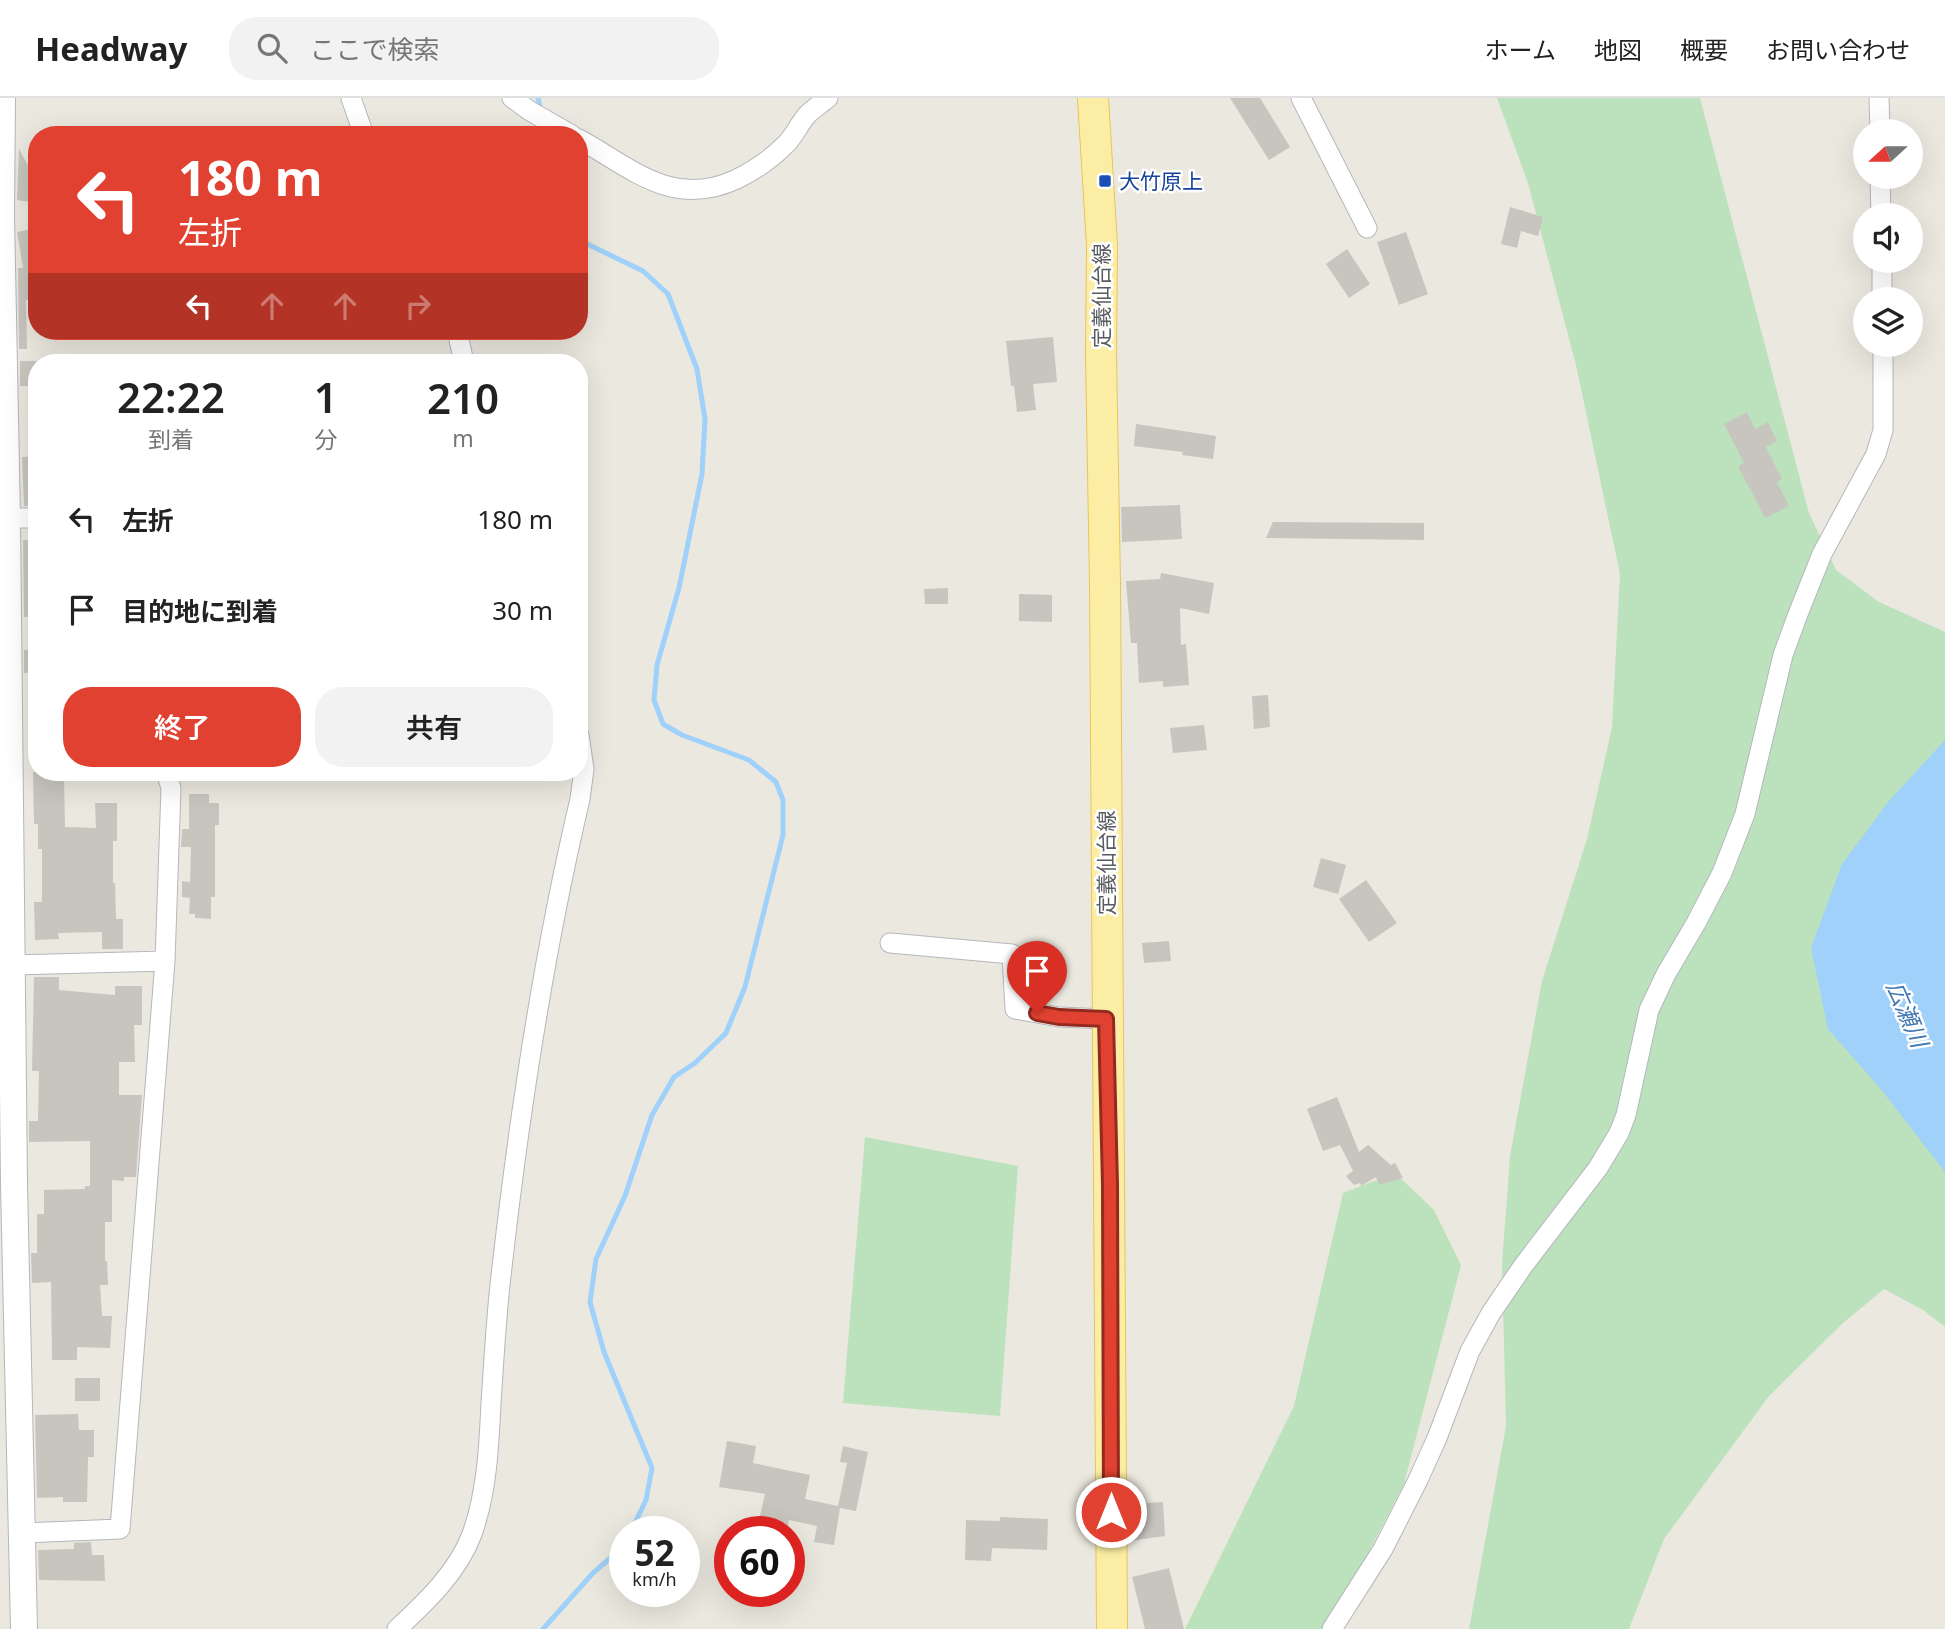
<!DOCTYPE html>
<html lang="ja">
<head>
<meta charset="utf-8">
<style>
  body { margin:0; font-family:"Noto Sans","Noto Sans JP",sans-serif; background:#f2f2f2; color:#222; height:100vh; display:flex; flex-direction:column; font-size:26px; white-space:nowrap }
  * { box-sizing:border-box; margin:0 }
  p { font-size:23px; color:#767676 }
  .icon { flex:none; width:38px; height:38px; fill:none; stroke:currentColor; stroke-width:2; stroke-linecap:round; stroke-linejoin:round }
  .map { position:relative; flex:1; overflow:hidden }
  .drawer { position:absolute; left:28px; top:256px; width:560px; height:427px; display:flex; flex-direction:column; background:#fff; border-radius:28px; box-shadow:0 7px 28px #0002 }
  .drawer>* { flex:none }
  .guide { position:absolute; left:28px; top:28px; width:560px; height:214px; border-radius:28px; box-shadow:0 7px 28px #0002; background:#e04130; color:#fff; overflow:hidden }
  .needle { width:46px; rotate:249deg }
  .buttons { position:absolute; left:1853px; top:21px; display:grid; gap:14px }
  .buttons a { display:grid; place-items:center; width:70px; height:70px; border-radius:50%; background:#fff; box-shadow:0 7px 28px #0002; font-size:35px }
  .speed { position:absolute; left:609px; top:1418px; display:flex; gap:14px; font-size:35px; font-weight:700; text-align:center }
  .speed>* { display:grid; place-content:center; width:91px; height:91px; border-radius:50%; background:#fff; box-shadow:0 7px 28px #0002; line-height:1 }
  .speed small { font-size:18px; font-weight:400 }
  .speed .limit { border:10px solid #d22; background:#fff; color:#111 }
  .pin { position:absolute; display:grid; place-items:center; width:60px; height:60px; color:#fff; margin:-72px -30px; border-radius:50% 50% 50% 0; rotate:-45deg; box-shadow:0 0 7px #0007 }
  .pin .icon { rotate:45deg }
  .me { position:absolute; width:77px; margin:-38px; rotate:0deg; stroke-linejoin:round; filter:drop-shadow(0 0 5px #0008) }
  .turn { display:flex; align-items:center; gap:24px; height:147px; padding:0 35px; font-size:32px }
  .turn .icon { width:91px; height:91px; stroke-width:2.5 }
  .turn b { display:block; font-size:49px; line-height:60px }
  .lanes { display:flex; align-items:center; height:66px; padding:0 35px; background:#0003; justify-content:center; gap:35px; direction:ltr }
  .lanes .off { opacity:.35 }
  .eta { display:flex; justify-content:space-evenly; align-items:center; height:119px; text-align:center }
  .eta b { font-size:42px; font-weight:600; line-height:49px }
  .primary-button { display:flex; gap:14px; margin-top:auto; padding:14px 35px }
  .primary-button a { flex:1; height:80px; border-radius:28px; background:#e04130; color:#fff; font-size:28px; font-weight:600; line-height:80px; text-align:center }
  .primary-button a+a { background:#f2f2f2; color:#222 }
  ul { padding:0; list-style:none }
  li { display:flex; align-items:center; gap:21px; height:91px; padding:0 35px }
  li div { flex:1 }
  li b { display:block; font-size:26px }
  li em { font-style:normal }
  header { display:flex; align-items:center; gap:42px; box-sizing:border-box; height:98px; padding:0 35px; background:#fff; border-bottom:2px solid #e0e0e0 }
  header strong { font-size:33px }
  nav { display:flex; gap:38px; margin-inline-start:auto; font-size:24px }
  .search { width:490px; height:63px; background:#f2f2f2; display:flex; align-items:center; gap:18px; box-sizing:border-box; padding:0 24px; border-radius:28px; color:#767676; font-size:26px }
  .map>svg:first-child { display:block }
</style>
</head>
<body>
<header>
<strong>Headway</strong>
<div class="search"><svg class="icon" aria-label="search" viewBox="0 0 24 24"><circle cx="10" cy="10" r="6"/><path d="M15 15l6 6"/></svg>ここで検索</div>
<nav><a>ホーム</a><a>地図</a><a>概要</a><a>お問い合わせ</a></nav>
</header>
<div class="map">
<svg width="1945" height="1531" viewBox="0 0 1945 1531">
  <rect width="100%" height="100%" fill="#ebe8df"/>
  <path fill="#bce2bd" d="M1497,0h203l109,415 27,57 43,32 66,30v695l-22,-17 -39,-21 -41,34 -74,73 -105,143 -35,90h-160l37,-203 -4,-162 8,-108 32,-175 45,-142 25,-112 8,-153 -44,-209 -48,-182z
    M865,1039l153,29 -18,250 -157,-13z
    M1395,1075l39,37 27,55 -57,219 -75,145h-144l109,-223 49,-213z"/>
  <path fill="#9fd1fa" d="M1945,642v432l-65,-84 -52,-59 -17,-81 31,-84 47,-63z"/>
  <g fill="none" stroke-linecap="round" stroke-linejoin="round">
    <path stroke="#9fd1fa" stroke-width="5" d="M538,0l3,13
      M579,142l64,31 25,23 29,75 8,50 -3,55 -23,114 -22,77 -3,35 9,24 19,11 67,25 27,22 7,18v35l-38,152 -19,46 -31,30 -21,14 -22,38 -27,81 -29,63 -6,43 14,50 48,116 -6,32 -15,31
      M543,1531l50,-56 29,-25 3,-5"/>
  </g>
  <path fill="#c8c5bf" d="M1230,0h30l30,49 -21,13z
    M19,51l11,20 7,1v33l-20,-3z
    M1510,109l33,10 -5,19 -17,-5 -4,17 -16,-4z
    M37,130v72h-11l1,49h-8l-1,-81h5l-6,-36z
    M1406,134l22,62 -29,11 -22,-63z
    M1347,151l23,35 -21,14 -23,-34z
    M1053,239l4,45 -24,2 3,26 -19,2 -3,-26h-3l-5,-45z
    M20,263h17v25h-17z
    M1747,314l8,17 13,-7 9,19 -11,6 16,32 -5,3 12,24 -24,12 -27,-52 6,-3 -20,-39z
    M1136,326l80,12 -3,23 -31,-4 1,-3 -49,-6z
    M37,358v50h-13l-2,-49z
    M1180,407l2,34 -60,3 -1,-35z
    M1273,424l151,1v17l-158,-2z
    M23,442h14v77h-13z
    M1161,475l53,10 -5,31 -29,-6 1,37 5,-1 3,41 -26,2v-6l-24,2 -2,-40h-6l-5,-62 34,-2z
    M948,490v16h-23l-1,-15z
    M1019,496l33,1v27l-33,-1z
    M37,551v23l-13,1v-23z
    M1268,597l2,32 -16,2 -2,-33z
    M1204,627l3,25 -34,3 -3,-25z
    M33,674h31l1,55 31,1 -1,-25h22v38h-4v42h2l1,36h7v30h-21v-17l-44,1 1,6 -24,1 -1,-38h8v-53h-4v-25h-4z
    M189,696h20v9h10v22h-4v72h-4v22l-16,-1v-4h-6l1,-16 -8,-1v-16l8,1 1,-35h-10l1,-18h7z
    M1321,760l25,7 -8,29 -25,-7z
    M1366,782l31,43 -28,19 -30,-43z
    M1169,843l2,20 -27,2 -2,-20z
    M34,879h25v13l56,5v-9h27v39h-8l1,37h-16v33h23l-6,82h-12v4l-12,-1v42h-7v39h2l1,24h-8l2,31h10l-2,32 -33,-1v13h-25l-1,-78 -19,1 -1,-30h6v-39h7v-24l41,-1v-3h5v-45l-61,1v-21h9l1,-50h-7z
    M1337,999l22,55 9,-7 23,20 4,-2 8,15 -24,7 -3,-8 -15,9 -1,-3 -6,2 -8,-9 7,-5 -13,-26 -17,6 -16,-42z
    M75,1280h25v23h-25z
    M78,1316l1,16h15v27h-6l-1,45h-24v-5l-26,1 -2,-83z
    M727,1343l29,5 -3,17 57,12 -5,24 33,7 9,-43 -7,-1 3,-16 25,6 -12,59 -16,-3 -6,37 -20,-3 3,-16 -28,-6 -1,6 -29,-6 6,-26 -46,-7z
    M1163,1404l2,34 -36,5v-37z
    M1000,1419l48,2 -1,31 -55,-2 -1,13 -26,-1 1,-40 34,1z
    M91,1444l1,13h12l1,26 -66,-1 -1,-30 36,-1v-6z
    M1169,1470l15,61h-39l-13,-52z"/>
  <g fill="none" stroke-linecap="round" stroke-linejoin="round">
    <g stroke="#b5b7bc" stroke-width="21">
      <path id="street" d="M351,0l13,37
        M512,0l18,13 42,24
        M1301,0l66,130
        M1879,0l1,33
        M579,41c54,30 94,70 158,40 18,-9 34,-20 48,-34 9,-8 14,-21 22,-30 6,-6 15,-12 21,-17
        M1880,79l1,38
        M1882,163v38
        M457,233l7,31
        M7,420h30
        M890,845l122,11 3,55 44,8 47,2
        M12,867l153,-4
        M23,1435l97,-4 45,-568 6,-173 -5,-16
        M397,1531c29,-27 61,-57 75,-95 15,-42 17,-88 19,-131 3,-43 5,-85 10,-127 18,-161 42,-320 79,-477l4,-30 -5,-34
        M1332,1531l51,-80 35,-69 19,-42 33,-87 21,-38 32,-47 75,-98 21,-35 7,-18 23,-105 17,-36 30,-51 26,-50 23,-59 38,-159 15,-41 24,-60 54,-100 7,-24v-85"/>
    </g>
    <g stroke="#b3b6bc" stroke-width="28">
      <path id="secondary" d="M2,0l-1,118 6,302 7,666 10,445"/>
    </g>
    <g stroke="#eac459" stroke-width="32">
      <path id="primary" d="M1093,0l9,148 -1,109 4,229 7,1045"/>
    </g>
    <use href="#street" stroke="#fff" stroke-width="19"/>
    <use href="#secondary" stroke="#fff" stroke-width="26"/>
    <use href="#primary" stroke="#fbeea4" stroke-width="30"/>
  </g>
  <g fill="none" stroke-linecap="round" stroke-linejoin="round">
    <g stroke="#922a1f" stroke-width="18">
      <path id="route" d="M1037,915l22,4 47,2 4,166 1,327"/>
    </g>
    <use href="#route" stroke="#e04130" stroke-width="12"/>
  </g>
  <rect fill="#1a4fb4" stroke="#fff" stroke-width="2.5" x="1098" y="76" width="14" height="14" rx="3.5"/>
  <g text-anchor="middle" dominant-baseline="central" stroke-width="5" stroke-linejoin="round" paint-order="stroke">
    <g font-size="21" fill="#164399" stroke="#fff" text-anchor="start">
      <text x="1119" y="83">大竹原上</text>
    </g>
    <g font-size="21" fill="#585b60" stroke="#fff">
      <text transform="translate(1101 198) rotate(-90)">定義仙台線</text>
      <text transform="translate(1106 765) rotate(-90)">定義仙台線</text>
    </g>
    <g font-size="23" font-style="italic" fill="#4177b2" stroke="#fff">
      <text transform="translate(1908 916) rotate(67)">広瀬川</text>
    </g>
  </g>
</svg>
<div class="buttons">
<a><svg class="needle" viewBox="-14 -14 28 28"><path d="M0-13l5 13h-10z" fill="#e53935"/><path d="M0 13l5-13h-10z" fill="#767676"/></svg></a>
<a><svg class="icon" aria-label="sound" viewBox="0 0 24 24"><path d="M4 9h4l5-4v14l-5-4H4zM17 9q2 3 0 6"/></svg></a>
<a><svg class="icon" aria-label="layers" viewBox="0 0 24 24"><path d="M12 4l9 5-9 5-9-5zM3 14l9 5 9-5"/></svg></a>
</div>
<div class="speed"><div>52<small>km/h</small></div><div class="limit">60</div></div>
<div class="pin" style="left:1037px;top:915px;background:#d93025"><svg class="icon" aria-label="arrive" viewBox="0 0 24 24"><path d="M6 21V4h12l-3 4 3 4H6"/></svg></div>
<svg class="me" style="left:1111px;top:1414px" viewBox="-20 -20 40 40"><circle r="17" fill="#e04130" stroke="#fff" stroke-width="3"/><path d="M0-11L8 9 0 5-8 9z" fill="#fff"/></svg>
<div class="guide">
<div class="turn"><svg class="icon" aria-label="left" viewBox="0 0 24 24"><path d="M17 20v-9H6M10 6l-5 5 5 5"/></svg><div><b>180 m</b>左折</div></div>
<div class="lanes"><svg class="icon" aria-label="left" viewBox="0 0 24 24"><path d="M17 20v-9H6M10 6l-5 5 5 5"/></svg><svg class="icon off" aria-label="ahead" viewBox="0 0 24 24"><path d="M12 20V5M6 11l6-6 6 6"/></svg><svg class="icon off" aria-label="ahead" viewBox="0 0 24 24"><path d="M12 20V5M6 11l6-6 6 6"/></svg><svg class="icon off" aria-label="right" viewBox="0 0 24 24"><path d="M7 20v-9h11M14 6l5 5-5 5"/></svg></div>
</div>
<section class="drawer">
<div class="eta">
<div><b>22:22</b><p>到着</p></div>
<div><b>1</b><p>分</p></div>
<div><b>210</b><p>m</p></div>
</div>
<ul>
<li><svg class="icon" aria-label="left" viewBox="0 0 24 24"><path d="M17 20v-9H6M10 6l-5 5 5 5"/></svg><div><b>左折</b></div><em>180 m</em></li>
<li><svg class="icon" aria-label="arrive" viewBox="0 0 24 24"><path d="M6 21V4h12l-3 4 3 4H6"/></svg><div><b>目的地に到着</b></div><em>30 m</em></li>
</ul>
<div class="primary-button"><a>終了</a><a>共有</a></div>
</section>
</div>
</body>
</html>
